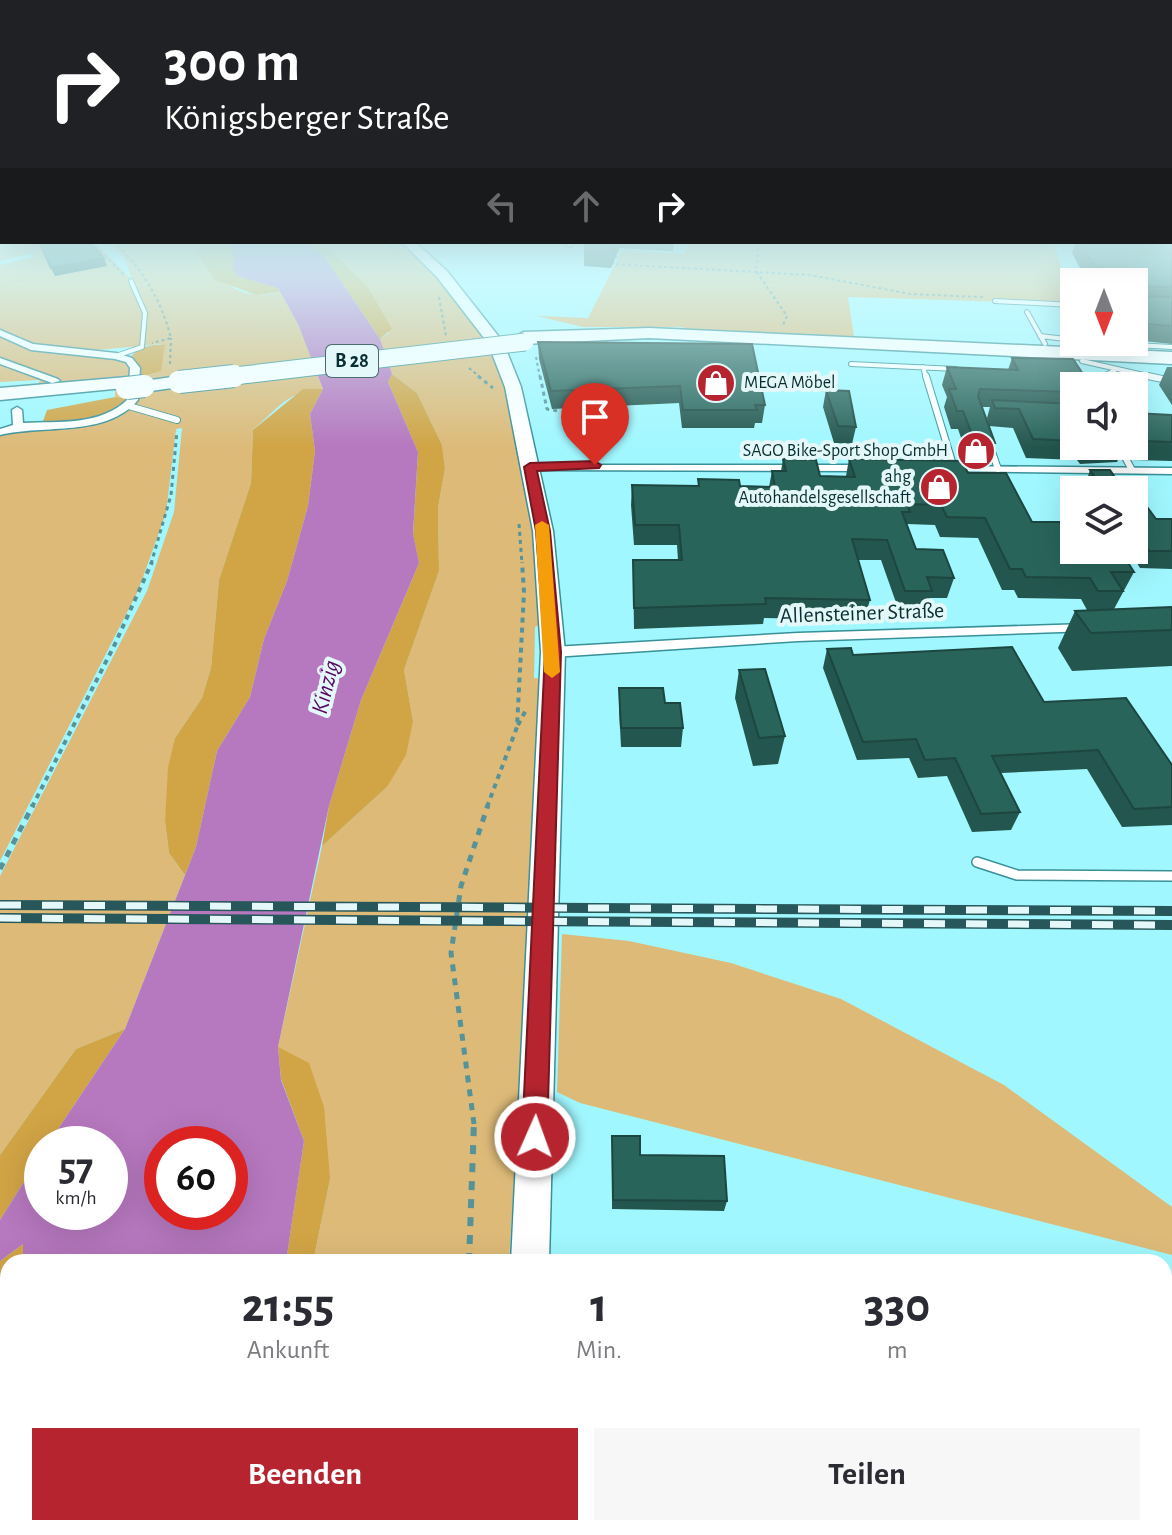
<!DOCTYPE html>
<html lang="de">
<head>
<meta charset="utf-8">
<style>
  body { margin:0; font-family:"Alegreya Sans",sans-serif; background:#f7f7f7; color:#2b2b33; height:100vh; display:flex; flex-direction:column; font-size:30px; white-space:nowrap }
  * { box-sizing:border-box; margin:0 }
  p { font-size:26px; color:#7c7c81 }
  .icon { flex:none; width:44px; height:44px; fill:none; stroke:currentColor; stroke-width:2; stroke-linecap:round; stroke-linejoin:round }
  .map { position:relative; flex:1; overflow:hidden }
  .panel { position:absolute; left:0px; top:1254px; width:1172px; height:282px; display:flex; flex-direction:column; background:#fff; border-radius:24px 24px 0 0; box-shadow:0 8px 32px #0002 }
  .panel>* { flex:none }
  .guide { position:absolute; left:0px; top:0px; width:1172px; height:244px; box-shadow:0 8px 32px #0002; background:#202124; color:#fff; overflow:hidden }
  .needle { width:52px; rotate:180deg }
  .controls { position:absolute; left:1060px; top:268px; display:grid; gap:16px }
  .controls a { display:grid; place-items:center; width:88px; height:88px; border-radius:0px; background:#fff; box-shadow:0 8px 32px #0002; font-size:40px }
  .speed { position:absolute; left:24px; top:1126px; display:flex; gap:16px; font-size:40px; font-weight:700; text-align:center }
  .speed>* { display:grid; place-content:center; width:104px; height:104px; border-radius:50%; background:#fff; box-shadow:0 8px 32px #0002; line-height:1 }
  .speed small { font-size:20px; font-weight:400 }
  .speed .limit { border:12px solid #d22; background:#fff; color:#111 }
  .pin { position:absolute; display:grid; place-items:center; width:68px; height:68px; color:#fff; margin:-82px -34px; border-radius:50% 50% 50% 0; rotate:-45deg; box-shadow:0 0 8px #0007 }
  .pin .icon { rotate:45deg }
  .me { position:absolute; width:88px; margin:-44px; rotate:2deg; stroke-linejoin:round; filter:drop-shadow(0 0 6px #0008) }
  .turn { display:flex; align-items:center; gap:28px; height:168px; padding:0 32px; font-size:36px }
  .turn .icon { width:104px; height:104px; stroke-width:2.5 }
  .turn b { display:block; font-size:56px; line-height:68px }
  .lanes { display:flex; align-items:center; height:76px; padding:0 32px; background:#0003; justify-content:center; gap:40px; direction:ltr }
  .lanes .off { opacity:.35 }
  .eta { display:flex; justify-content:space-evenly; align-items:center; height:136px; text-align:center }
  .eta b { font-size:48px; font-weight:700; line-height:56px }
  .button { display:flex; gap:16px; margin-top:auto; padding:16px 32px }
  .button a { flex:1; height:92px; border-radius:0px; background:#b5242f; color:#fff; font-size:32px; font-weight:700; line-height:92px; text-align:center }
  .button a+a { background:#f7f7f7; color:#2b2b33 }
  .map>svg:first-child { display:block }
</style>
</head>
<body>
<div class="map">
<svg width="1172" height="1535" viewBox="0 0 1172 1535">
  <rect width="100%" height="100%" fill="#a1f7ff"/>
  <path fill="#ddba78" fill-rule="evenodd" d="M0,233l2,9h93l37,38 -7,-21 -18,-17h83c25,31 42,62 90,50l18,32 25,65c-33,0 -46,20 -70,41l-2,53 -32,97 -8,88 -9,30 -27,40 -10,83 4,32 16,22 -60,154 -49,20 -76,106v-279l147,-285 27,-79 8,-84 -6,1 -10,84 -28,78 -138,270v-427l89,-9 2,-6 37,-21 -13,-1v-18l-79,9 4,-8 -40,2v-117l33,-8 -1,-4 -32,8zM161,344l-22,21 -9,-7 -9,3 -24,-5 1,-6z
    M323,242h78c27,25 59,53 78,85 49,82 54,202 64,296l-8,4 -1,51 10,1 -35,583h-196l17,-83 -52,-132 44,-201 65,-59 26,-66 -9,-51 35,-99 -1,-63 7,-40 -3,-23 -25,-52 -25,-19 -12,-30v-5l9,-6 -22,-47z
    M688,242h365l21,62 -226,-7 6,40 -165,-6 -7,-4h-99l-46,-11 51,2 34,-67 62,3z
    M562,934l67,7 102,22 110,36 163,86 168,122v48l-592,-152 -23,-11z
    M262,1528h230l-1,7h-230z"/>
  <path fill="#d1a445" d="M190,242l43,3 4,31 41,11 2,5 -23,3 -42,-15z
    M308,242h15l44,44 25,43 -12,10 -56,-83z
    M165,345l-4,26 -19,5 -3,-11 -9,-7c8,-11 21,-14 35,-13z
    M392,374l25,19 25,52 3,23 -7,40 1,63 -35,99 9,51 -7,34 -19,32 -65,59 7,-40 32,-106 58,-137 -6,-28 5,-83 -30,-70z
    M303,389h20l-13,25 5,37 -7,55 -21,75 -23,58 -14,58 -33,54 -21,96 -11,28 -16,-22 -4,-32 3,-53 7,-30 27,-40 9,-30 8,-88 32,-97 2,-53z
    M115,397l14,1c-14,20 -66,31 -86,23l4,-11z
    M125,1029l-77,115h-6v9l-42,67v-65l76,-106z
    M278,1047l31,16 15,44 6,72 -17,83h-27l18,-121 -23,-62z
    M23,1244v18h-15v37l-8,19v-57z"/>
  <path fill="#b678be" fill-rule="evenodd" d="M227,242h81l16,14 56,83 12,35 -4,8 30,70 -5,82 6,29 -58,137 -32,106 -51,241 3,33 23,61 -18,121h-263v-18l-23,17v-41l42,-67v59h68v-68h-62l77,-115 71,-182 21,-96 33,-54 14,-58 23,-58 21,-75 7,-55 -5,-37 13,-25 -25,-65 -20,-36 -41,-12 -4,-8v-22zM162,1144h68v68h-68z
    M8,1299v229h208l-2,7h-214v-217z"/>
  <g fill="none" stroke-linecap="round" stroke-linejoin="round">
    <g stroke="#389098" stroke-width="6">
      <path id="lane-far2" d="M995,301l79,4
        M1027,312l18,32
        M1040,336l34,4
        M1079,342l18,5
        M1087,354l29,-10 56,3
        M116,356l26,-9 3,-34 -14,-32
        M1082,361l75,17
        M851,364l105,5
        M923,367l3,11
        M1101,378l14,-8"/>
    </g>
    <g stroke="#389098" stroke-width="8">
      <path id="lane-far1" d="M926,376l28,92
        M1148,376l24,5
        M1086,386l19,-10
        M129,406l48,14
        M989,443l9,26
        M1119,446l13,24"/>
    </g>
    <g stroke="#389098" stroke-width="12">
      <path id="lane" d="M977,862l40,13 155,1"/>
    </g>
    <g stroke="#389098" stroke-width="3">
      <path id="street" d="M1170,234h2v4h-2z
        M568,242h8l-6,5 -4,-2z
        M0,330l33,14 83,9 16,5 8,10 -2,32c-33,38 -93,24 -138,35v-6l13,-4 -1,-15 5,-3 5,3 1,13c36,-2 78,3 105,-24l2,-31 -4,-6 -11,-3 -84,-9 -31,-14z
        M0,358l58,21 2,2 -8,2 -52,-19z
        M526,465h342l6,3 -6,3 -338,-1 -6,-3z
        M948,466l224,2v6l-228,-3v-4z
        M1086,624l7,4 -2,3 -293,10 -245,16 -7,-5 7,-5 245,-14z"/>
    </g>
    <g stroke="#389098" stroke-width="3">
      <path id="primary" d="M402,242h13l32,29 56,71 18,45 32,144 12,121 -16,610h-38l30,-610 -8,-121 -28,-144 -17,-44 -51,-66z
        M498,1528h46l-1,7h-46z"/>
    </g>
    <g stroke="#389098" stroke-width="3">
      <path id="highway" d="M649,328l523,24v12l-523,-26 -126,6 -9,-6 9,-6z
        M179,376l7,2 3,4 -3,4 -42,6 -10,-5 -134,13v-12l127,-11 10,5z"/>
    </g>
    <path stroke="#559399" stroke-width="2" stroke-dasharray="3 3" stroke-linecap="butt" d="M92,242l32,33
      M114,242c29,27 47,58 57,96l-19,5
      M384,242l11,8
      M477,242l10,2
      M759,242l-3,29 31,45 -4,9
      M610,264l200,11 100,19 73,3
      M613,264l8,-19
      M439,297l7,39
      M536,357l4,21
      M170,364l1,-26
      M469,368l12,10"/>
    <path stroke="#559399" stroke-width="3" stroke-dasharray="4 4" stroke-linecap="butt" d="M478,376l15,12
      M540,376l7,33 11,2
      M594,429l1,-22
      M519,524l3,40
      M151,564l20,-69 6,-64"/>
    <path stroke="#559399" stroke-width="4" stroke-dasharray="5 5" stroke-linecap="butt" d="M518,725l9,-17
      M32,807l83,-163 37,-82
      M487,807l30,-80 7,-135 -2,-30"/>
    <path stroke="#559399" stroke-width="5" stroke-dasharray="7 7" stroke-linecap="butt" d="M0,869l33,-64
      M474,1124l-23,-171 10,-67 27,-81"/>
    <path stroke="#559399" stroke-width="6" stroke-dasharray="9 9" stroke-linecap="butt" d="M469,1262l5,-140
      M445,1535l1,-7"/>
    <use href="#lane-far2" stroke="#fff" stroke-width="4"/>
    <use href="#lane-far1" stroke="#fff" stroke-width="6"/>
    <use href="#lane" stroke="#fff" stroke-width="9"/>
    <use href="#street" fill="#fff" fill-rule="evenodd"/>
    <use href="#primary" fill="#fff" fill-rule="evenodd"/>
    <use href="#highway" fill="#fff" fill-rule="evenodd"/>
    <g stroke="#27575b" stroke-width="10">
      <path id="rail" d="M0,905l1172,6
        M0,918l1172,7"/>
    </g>
    <use href="#rail" stroke="#e4f8fa" stroke-width="7" stroke-dasharray="21" stroke-linecap="butt"/>
    <g stroke="#389098" stroke-width="19" stroke-linecap="butt">
      <path id="highway-bridge-far1" d="M217,378l308,-36"/>
    </g>
    <g stroke="#389098" stroke-width="24" stroke-linecap="butt">
      <path id="highway-bridge" d="M179,382l55,-6
        M127,388l17,-2"/>
    </g>
    <use href="#highway-bridge-far1" stroke="#fff" stroke-width="17"/>
    <use href="#highway-bridge" stroke="#fff" stroke-width="22"/>
  </g>
  <path fill="#23564e" d="M584,242h90l-1,9 -54,-3 -8,20 -27,-2z
    M1076,242l96,1v101l-38,-4v-58h-41l-7,-3 -14,-26z
    M538,342l227,63 -3,18h-7l-1,5h-72l-3,-25 -127,6 -13,-50z
    M1012,358l62,28v60h50l-7,16 -37,2 -3,-4 -51,-2 -13,-30 -24,-2 -2,-8 3,-11h-8l13,36 -6,19 -20,-1 -11,-32h-7l-7,-22 3,-10 -5,-12 5,-18 61,3z
    M1167,367h5v38l-13,-20z
    M826,390l30,37 -4,17 -18,-1 -11,-36z
    M1134,413l38,2v46l-39,-1 -7,-14h8z
    M783,459l37,17h26l3,-17 119,14 64,49 42,28 60,22 -20,37 58,-2v59l-100,5 -14,-23 17,-37 12,-1 -6,-11 -63,-1 -4,-8h-12l-24,-52 -38,-1 -5,-12 -28,-1 9,25 38,29 -7,20h-17l-4,13h-27l-18,-51h-23l12,40 -6,20 -100,-2 -1,6 -129,5 -1,-69h45l-1,-15h-43l-3,-40 1,-20 66,1v-7l42,7 29,1 3,-16h9z
    M1090,470h20l10,15 -2,3h15l23,31h16v50l-32,-1 -11,-18h5v-60h-37l-9,-14z
    M827,649l217,53 128,63v60l-50,2 -35,-58 -86,4 19,39 -9,18 -39,2 -25,-56 -29,2 -9,-20 -52,2 -34,-92z
    M739,670l46,66 -7,28 -25,2 -18,-68z
    M619,688l46,15 18,25 -2,19h-60l-2,-39z
    M612,1136l28,19 87,46 -3,10 -112,-2z
    M1042,1528h65l2,7h-66z"/>
  <path fill="#1d4640" d="M612,242h7v6l-8,20z
    M104,258l3,8 -52,10 -4,-8z"/>
  <path fill="#29645b" stroke="#1d4640" stroke-width="2" d="M39,242h51l14,16 -53,10z
    M1080,242l92,1v44l-33,-1 -3,5 4,5 32,1v29l-37,-3 -1,-41h-21l-6,-12 -15,-7z
    M538,342l214,2 13,61h-10l2,5h-74l-3,-24 -129,5z
    M1012,358l61,1 18,27h-17v6l-94,-3 -2,7 17,47 -20,-1 -12,-31h-6l-8,-22h7l-9,-22 71,3z
    M826,390l23,1 7,36 -18,-1z
    M992,400l82,4v37l-41,-2 -14,-30 -24,-1z
    M1134,413l38,2v27l-30,-1 -8,-13z
    M783,459l33,1 4,16 35,1 -6,-18 113,2 6,12h38l26,49h28l14,23v5h46l14,22h-23l12,19h-25l-8,-13 -64,-1 -4,-8h-12l-25,-51 -38,-1 -6,-12 -34,-1 3,8h-8l14,37 27,1 11,28 -27,-1 5,14h-27l-18,-51 -35,-1 18,61 -105,-2 1,6 -132,4 -1,-48h49l-3,-35h-44l-3,-40 67,1 -1,-7 41,1 1,6 35,1 -3,-16h14z
    M1090,470h20l10,15h-20z
    M1108,488h25l23,31h16v32h-23l-15,-24v-37h-24z
    M1172,607v23l-81,3 -16,-22z
    M1012,647l32,55 82,-4 46,67v42l-38,2 -36,-59 -106,6 28,56 -39,2 -26,-56 -30,2 -9,-21 -53,3 -36,-93 24,-1 2,7z
    M765,669l20,67 -26,2 -20,-68z
    M619,688h44l2,15h15l3,25h-62z
    M612,1136h28v19l84,1 3,45 -114,-1z
    M1054,1528h53l2,7h-53z"/>
  <linearGradient id="sky" x2="0" y2="1"><stop stop-color="#949cd7"/><stop offset="0.52" stop-color="#d5fbff"/><stop offset="1" stop-color="#d5fbff" stop-opacity="0"/></linearGradient>
  <rect width="1172" height="448" fill="url(#sky)"/>
  <path fill="#b5242f" stroke="#76171f" stroke-width="2" d="M595,461l6,4 -2,3 -62,3 13,60 11,121 -14,485 -3,9 -9,4 -9,-4 -4,-9 23,-485 -9,-121 -12,-64 6,-4z"/>
  <path fill="#f59e0b" d="M542,521l7,4 11,147 -8,6 -8,-6 -9,-147z"/>
  <defs>
    <g id="shop-disc" transform="scale(2)"><circle r="9.5" fill="#b5242f" stroke="#e4f8fa"/><path d="M-5-2.5h2.3a2.7 3.5 0 0 1 5.4 0H5L5.5 6h-11ZM-1.5-2.5h3a1.5 2.3 0 0 0-3 0Z" fill="#fff"/></g>
  </defs>
  <g fill-rule="evenodd">
    <use href="#shop-disc" x="716" y="383"/>
    <use href="#shop-disc" x="976" y="451"/>
    <use href="#shop-disc" x="939" y="487"/>
  </g>
  <g text-anchor="middle" dominant-baseline="central" stroke-width="8" stroke-linejoin="round" paint-order="stroke">
    <g font-size="18" fill="#082e31" stroke="#e4f8fa" text-anchor="end">
      <text x="744" y="383" text-anchor="start">MEGA Möbel</text>
      <text x="948" y="451">SAGO Bike-Sport Shop GmbH</text>
      <text x="911" y="477">ahg<tspan x="911" dy="21">Autohandelsgesellschaft</tspan></text>
    </g>
    <rect fill="#e4f8fa" stroke="#4a6b6d" stroke-width="2" x="326" y="345" width="52" height="32" rx="6"/>
    <g font-size="20" font-weight="bold" fill="#082e31">
      <text x="352" y="361">B 28</text>
    </g>
    <g font-size="22" fill="#082e31" stroke="#e4f8fa">
      <text transform="translate(862 613) rotate(-2)">Allensteiner Straße</text>
    </g>
    <g font-size="24" font-style="italic" fill="#590663" stroke="#e4f8fa">
      <text transform="translate(326 687) rotate(-76)">Kinzig</text>
    </g>
  </g>
</svg>
<div class="controls">
<a><svg class="needle" viewBox="-14 -14 28 28"><path d="M0-13l5 13h-10z" fill="#e53935"/><path d="M0 13l5-13h-10z" fill="#7c7c81"/></svg></a>
<a><svg class="icon" aria-label="sound" viewBox="0 0 24 24"><path d="M4 9h4l5-4v14l-5-4H4zM17 9q2 3 0 6"/></svg></a>
<a><svg class="icon" aria-label="layers" viewBox="0 0 24 24"><path d="M12 4l9 5-9 5-9-5zM3 14l9 5 9-5"/></svg></a>
</div>
<div class="speed"><div>57<small>km/h</small></div><div class="limit">60</div></div>
<div class="pin" style="left:595px;top:465px;background:#d93025"><svg class="icon" aria-label="arrive" viewBox="0 0 24 24"><path d="M6 21V4h12l-3 4 3 4H6"/></svg></div>
<svg class="me" style="left:535px;top:1137px" viewBox="-20 -20 40 40"><circle r="17" fill="#b5242f" stroke="#fff" stroke-width="3"/><path d="M0-11L8 9 0 5-8 9z" fill="#fff"/></svg>
<div class="guide">
<div class="turn"><svg class="icon" aria-label="right" viewBox="0 0 24 24"><path d="M7 20v-9h11M14 6l5 5-5 5"/></svg><div><b>300 m</b>Königsberger Straße</div></div>
<div class="lanes"><svg class="icon off" aria-label="left" viewBox="0 0 24 24"><path d="M17 20v-9H6M10 6l-5 5 5 5"/></svg><svg class="icon off" aria-label="ahead" viewBox="0 0 24 24"><path d="M12 20V5M6 11l6-6 6 6"/></svg><svg class="icon" aria-label="right" viewBox="0 0 24 24"><path d="M7 20v-9h11M14 6l5 5-5 5"/></svg></div>
</div>
<section class="panel">
<div class="eta">
<div><b>21:55</b><p>Ankunft</p></div>
<div><b>1</b><p>Min.</p></div>
<div><b>330</b><p>m</p></div>
</div>
<div class="button"><a>Beenden</a><a>Teilen</a></div>
</section>
</div>
</body>
</html>
